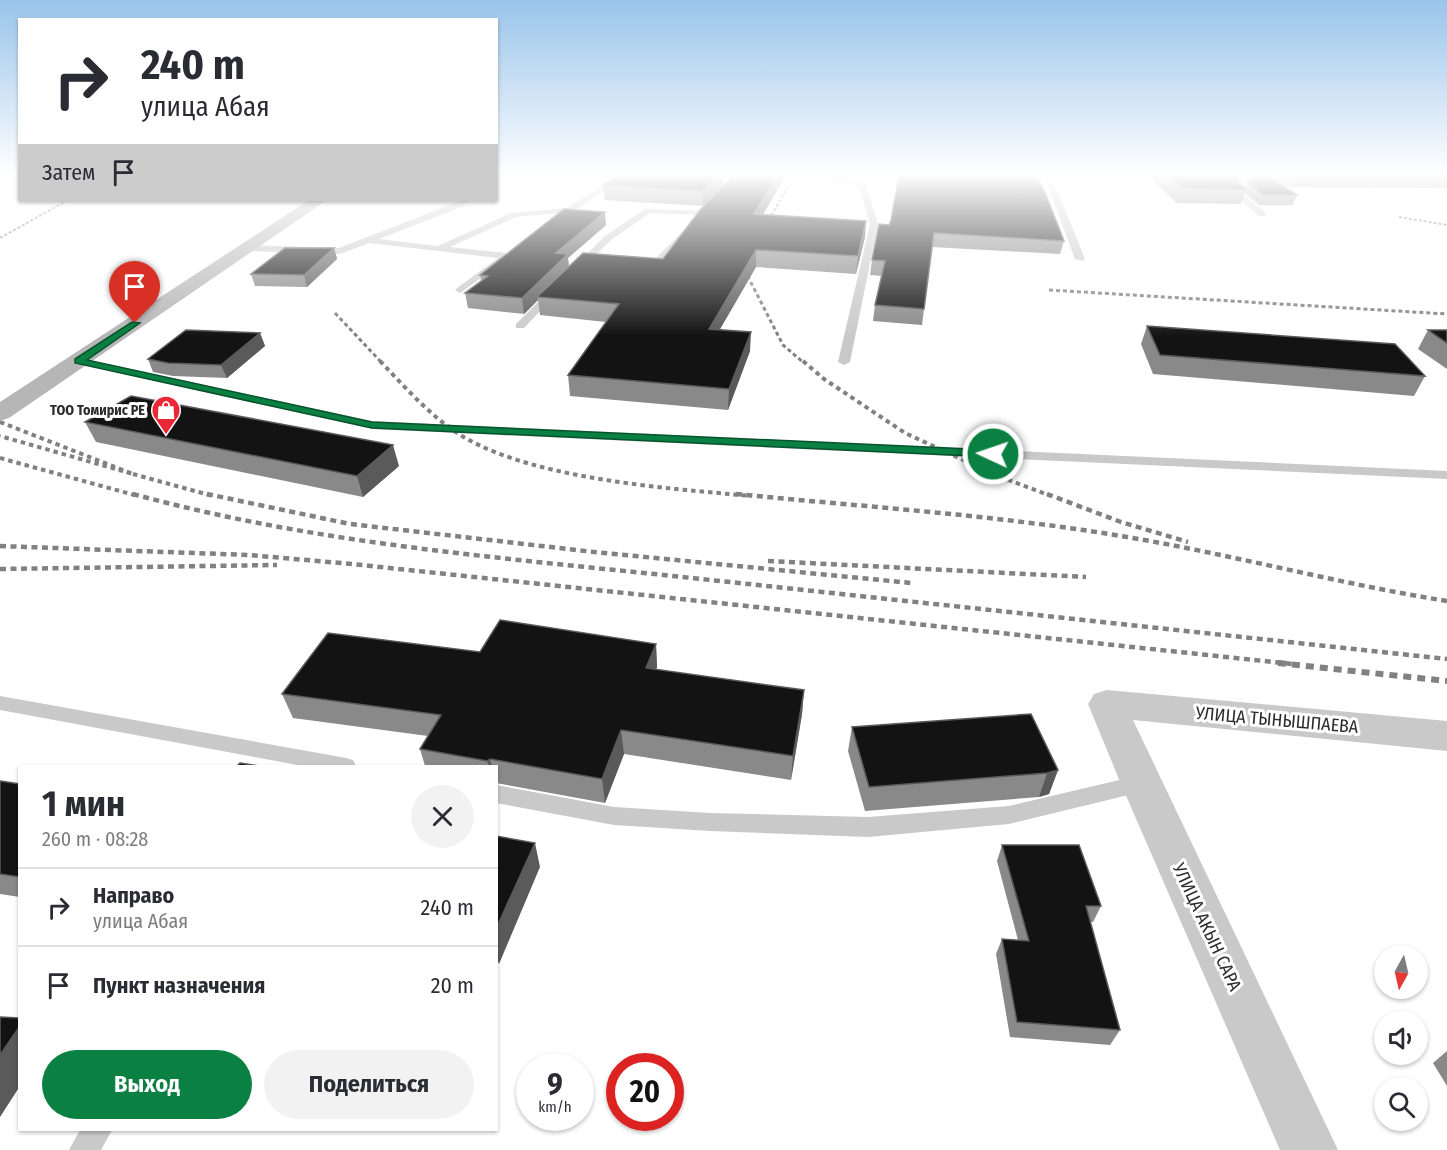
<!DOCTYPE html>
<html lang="ru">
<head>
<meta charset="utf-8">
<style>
  body { margin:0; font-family:"Fira Sans Condensed",sans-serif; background:#f2f2f3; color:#2b2b33; height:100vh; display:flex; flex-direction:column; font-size:22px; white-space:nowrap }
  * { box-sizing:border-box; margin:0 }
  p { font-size:20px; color:#7c7c81 }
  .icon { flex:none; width:33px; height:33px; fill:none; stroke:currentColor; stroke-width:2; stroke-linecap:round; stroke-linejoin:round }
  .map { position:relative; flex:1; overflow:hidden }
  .side { position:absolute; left:18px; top:765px; width:480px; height:366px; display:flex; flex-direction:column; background:#fff; border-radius:0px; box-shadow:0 2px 4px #0004 }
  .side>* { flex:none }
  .guide { position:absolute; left:18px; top:18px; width:480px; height:183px; border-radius:0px; box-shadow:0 2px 4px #0004; background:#fff; color:#2b2b33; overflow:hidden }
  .needle { width:39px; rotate:188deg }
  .controls { position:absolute; left:1374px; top:945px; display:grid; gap:12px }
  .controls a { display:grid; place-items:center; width:54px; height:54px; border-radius:50%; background:#fff; box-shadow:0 2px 4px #0004; font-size:30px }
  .speed { position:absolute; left:516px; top:1053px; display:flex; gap:12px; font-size:30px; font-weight:700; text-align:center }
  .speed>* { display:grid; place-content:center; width:78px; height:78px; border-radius:50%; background:#fff; box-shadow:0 2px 4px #0004; line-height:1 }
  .speed small { font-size:15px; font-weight:400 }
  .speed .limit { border:9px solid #d22; background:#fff; color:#111 }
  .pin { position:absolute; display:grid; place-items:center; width:51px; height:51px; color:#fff; margin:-62px -26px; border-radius:50% 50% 50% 0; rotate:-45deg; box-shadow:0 0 6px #0007 }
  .pin .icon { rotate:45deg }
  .me { position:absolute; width:66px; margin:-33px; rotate:273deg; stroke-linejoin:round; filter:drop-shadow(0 0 4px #0008) }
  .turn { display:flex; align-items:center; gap:21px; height:126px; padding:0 24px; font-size:27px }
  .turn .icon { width:78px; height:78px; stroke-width:2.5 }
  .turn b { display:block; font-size:42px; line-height:51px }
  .then { display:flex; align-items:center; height:57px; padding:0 24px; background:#0003; gap:12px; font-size:22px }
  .round { display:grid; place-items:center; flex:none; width:63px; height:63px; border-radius:32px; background:#f2f2f3 }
  .overview { display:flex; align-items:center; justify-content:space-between; height:102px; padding:0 24px }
  h1 { font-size:36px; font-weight:700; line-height:45px }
  .primary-button { display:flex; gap:12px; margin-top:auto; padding:12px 24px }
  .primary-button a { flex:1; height:69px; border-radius:36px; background:#0b8043; color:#fff; font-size:24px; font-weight:700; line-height:69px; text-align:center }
  .primary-button a+a { background:#f2f2f3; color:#2b2b33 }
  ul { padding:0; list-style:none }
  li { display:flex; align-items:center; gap:18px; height:78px; padding:0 24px; border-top:2px solid #e1e1e2 }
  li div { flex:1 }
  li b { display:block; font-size:22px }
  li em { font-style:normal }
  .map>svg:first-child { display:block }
</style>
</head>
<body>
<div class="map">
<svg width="1447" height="1150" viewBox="0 0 1447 1150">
  <rect width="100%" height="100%" fill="#fff"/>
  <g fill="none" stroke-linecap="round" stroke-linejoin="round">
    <path fill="#c9c9c9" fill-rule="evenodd" d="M496,175h5l-5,2z
      M812,175h13l40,7 13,42 -28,138 -6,3 -6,-3 32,-138 -11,-38z
      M1044,175h7l34,84 -2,2 -8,-2z
      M1058,175h53l30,3 -4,2 -75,-3z
      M1237,175h8l6,3v4l-11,10 25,20v4h-6l-26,-22v-4l11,-10z
      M605,184l7,2 -40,26 -56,5 -66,30 56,6 5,3 -51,37 -5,-3 2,-2 41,-30 -129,-15 -29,11 -91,-3 -4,-3 4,-3 90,3 123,-48h8l-8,7 -83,32 59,7 73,-33 56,-5z
      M645,209l60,2 4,2 -4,2 -55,-2 -39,27 -31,31h-6v-4l31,-31z
      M684,230l7,2 -31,32h-6v-4z
      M551,289l8,2 -35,37h-8v-4z
      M79,358l293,63 1075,50v8l-1075,-50 -297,-66 -2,-2z
      M0,696l346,62 7,2 3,6h-53l-303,-56z
      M1141,775l8,3 3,6 -3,6 -140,34 -141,13 -158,-6 -96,-6 -118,-22v-18l118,22 96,6 158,4 141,-11z
      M80,1130h32l-11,20h-32z"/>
    <path fill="#c9c9c9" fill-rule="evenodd" d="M1107,690l340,31v30l-314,-31 205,430h-58l-159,-366 -33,-80 6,-10z"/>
    <path fill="#b6b6b6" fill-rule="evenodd" d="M309,200h18l-318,218 -9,3v-19z"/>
    <path stroke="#818181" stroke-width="2" stroke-dasharray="3 2" stroke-linecap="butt" d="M1399,217l48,8
      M764,228l29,-50
      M0,238l68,-38"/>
    <path stroke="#818181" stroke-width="3" stroke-dasharray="4 3" stroke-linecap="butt" d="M748,263l-3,8 38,74 21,18
      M1049,290l398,24
      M335,313l47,50"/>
    <path stroke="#818181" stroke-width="4" stroke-dasharray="4.5 4" stroke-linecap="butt" d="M380,361c22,23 44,48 70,67 69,51 216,60 301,68
      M803,361l21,18 81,54 93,43 53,20
      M0,422l133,52 -133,-38
      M0,458l138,38
      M133,474l80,22"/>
    <path stroke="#818181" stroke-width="4.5" stroke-dasharray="6 4.5" stroke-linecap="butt" d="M133,494c182,50 372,64 559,84 252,27 503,54 755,81
      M207,494l143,30 244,28 317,31
      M736,494c130,13 262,21 391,43 107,18 213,47 320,64
      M1047,494l74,28 67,20
      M0,546l249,9 103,9 940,100
      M768,561l318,16
      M0,569l277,-4"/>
    <path stroke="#818181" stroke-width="6" stroke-dasharray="8 6" stroke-linecap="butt" d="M1278,663l169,18"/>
  </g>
  <path fill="#898989" d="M616,175h170l-23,39 102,23 -9,37 -100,-7 -36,62 30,22 -22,59 -158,-14 -2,-21 38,-53 -66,-7 -2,-15 -14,14 -56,-6 -3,-15 16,-12 -1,-6 126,-50 -38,33 1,8 94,-7 68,-81h-8l-20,28 -98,-6 -2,-15z
    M1147,175h95l-2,5 -2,2 7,6 2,-6 5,-5 1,-2h14l30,20 -4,10h-34l-14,-12 -4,11 -64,-1z
    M1270,175h177v13l-159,-1z
    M879,224l185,17 -4,13 -128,-7 -10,78 -49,-4 2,-16 7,-29 -12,-1 2,-15z
    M334,248l3,11 -30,28 -52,-1 -4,-12z
    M1147,326l278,50 -11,20 -261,-22 -12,-30z
    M1428,330h19v39l-29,-20z
    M260,333l5,13 -38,32 -54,-2 -20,-4 -5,-13z
    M85,422l314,44 -36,31 -267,-55z
    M656,644l1,23 -1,3 148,20 -2,24 -11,66 -167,-26 -19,49 -109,-20v-17h-71l-5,-17 8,-13 -135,-18 -11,-24 198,-42z
    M852,727l206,43 -9,24 -10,3 -174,14 -17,-60z
    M0,781l20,3v113l-20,-3z
    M1002,845l99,61 -8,16h-3l30,108 -10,15 -100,-8 -14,-83 6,-15 16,1 -21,-79z
    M1447,1051v35l-14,-23z"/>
  <path fill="#5a5a5a" d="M719,175h4v11l-20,20 -1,-15z
    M778,175h8l-32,55v-16z
    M1236,175h6l-2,5 -9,8z
    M605,212l1,13 -38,33 1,10 -32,29 1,3 -14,14 -2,-16 34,-45z
    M866,221l-1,16 -9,37 2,-18z
    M334,248l3,11 -30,28 -3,-12z
    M756,250v17l-47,81v-19z
    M751,332l-1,19 -22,59 1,-21z
    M260,333l5,13 -38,32 -6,-13z
    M393,445l6,21 -36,31 -6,-21z
    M656,644l1,23 -9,25 -2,-24z
    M804,690l-2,24 -11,66 2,-24z
    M621,730l3,24 -19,49 -3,-24z
    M490,759l2,7h-3l-2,-5z
    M1058,770l-9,24 -10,3 8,-24z
    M535,843l5,24 -41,97 -3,-7v-28z
    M20,1026v60l-20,31v-62z"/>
  <path fill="#131313" stroke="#5a5a5a" stroke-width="1.5" d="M616,175h103l-17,16 -99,-6z
    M734,175h44l-24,39 112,7 -8,35 -102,-6 -47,79 42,3 -22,57 -161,-14 51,-71 -82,-7 46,-44 80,6 37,-49z
    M899,175h137l9,17 19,49 -130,-8 -10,76 -49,-4 10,-44 -13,-1 7,-36 10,1 2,-5z
    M1166,175h70v5l11,10 -65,-2z
    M1255,175h12l30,20h-34l-16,-13z
    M1287,175h160v4l-155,-1z
    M564,209l41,3 -49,41 12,1 -46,44 -57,-5 23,-17 -8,-1z
    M285,248h49l-30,27 -53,-1z
    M1147,326l248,18 30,32 -265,-21z
    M186,330l74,3 -39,32 -53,-2 -20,-4z
    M1428,330h19v13z
    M131,396l262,49 -36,31 -272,-54z
    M500,620l156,24 -10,24 158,22 -11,66 -172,-26 -19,49 -112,-20 -3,2 -67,-12 21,-34 -159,-21 46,-61 152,19z
    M1031,714l27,56 -11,3 -178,14 -17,-60z
    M240,763l19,3h-22z
    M0,781l20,3v93l-20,-3z
    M496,836l39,7 -39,86z
    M1002,845h77l22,61h-15l34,124 -103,-8 -15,-83 27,2z
    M0,1017l20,1v8l-20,29z"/>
  <linearGradient id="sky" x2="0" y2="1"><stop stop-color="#99c4ea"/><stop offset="0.52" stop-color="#fff"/><stop offset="1" stop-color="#fff" stop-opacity="0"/></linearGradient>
  <rect width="1447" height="336" fill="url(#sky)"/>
  <path fill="#0b8043" stroke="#07532c" stroke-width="1.5" d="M132,322l8,1 -53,37 285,62 621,28 6,4 -6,3 -621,-29 -297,-65v-4z"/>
  <defs>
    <g id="shop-pin" transform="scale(1.5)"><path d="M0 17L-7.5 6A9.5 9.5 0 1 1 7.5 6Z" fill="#ea2737" stroke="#fff"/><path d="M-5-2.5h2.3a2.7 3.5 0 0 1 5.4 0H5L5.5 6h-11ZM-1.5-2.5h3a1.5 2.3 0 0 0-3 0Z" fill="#fff"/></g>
  </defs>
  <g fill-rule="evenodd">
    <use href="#shop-pin" x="166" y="410"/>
  </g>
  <g text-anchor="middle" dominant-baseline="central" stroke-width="6" stroke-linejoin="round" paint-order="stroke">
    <g font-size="14" font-weight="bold" fill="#2c2c2c" stroke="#fff" text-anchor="end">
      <text x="145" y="410">ТОО Томирис РЕ</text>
    </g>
    <g font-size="18" fill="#2c2c2c" stroke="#fff">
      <text transform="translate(1277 720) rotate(5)">УЛИЦА ТЫНЫШПАЕВА</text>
      <text transform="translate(1207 927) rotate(65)">УЛИЦА АКЫН САРА</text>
    </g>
  </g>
</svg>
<div class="controls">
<a><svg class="needle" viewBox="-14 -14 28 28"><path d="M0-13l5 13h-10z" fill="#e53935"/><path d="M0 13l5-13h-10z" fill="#7c7c81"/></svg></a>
<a><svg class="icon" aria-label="sound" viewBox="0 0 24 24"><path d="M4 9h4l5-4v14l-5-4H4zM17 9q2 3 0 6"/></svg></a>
<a><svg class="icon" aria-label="search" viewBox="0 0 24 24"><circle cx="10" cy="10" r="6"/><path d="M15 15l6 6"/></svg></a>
</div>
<div class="speed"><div>9<small>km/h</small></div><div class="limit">20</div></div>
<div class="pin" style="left:135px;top:323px;background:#d93025"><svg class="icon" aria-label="arrive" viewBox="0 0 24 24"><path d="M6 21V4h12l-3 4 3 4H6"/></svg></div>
<svg class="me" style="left:993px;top:454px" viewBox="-20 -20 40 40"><circle r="17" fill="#0b8043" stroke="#fff" stroke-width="3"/><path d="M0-11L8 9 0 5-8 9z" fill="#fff"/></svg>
<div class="guide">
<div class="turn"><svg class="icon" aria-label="right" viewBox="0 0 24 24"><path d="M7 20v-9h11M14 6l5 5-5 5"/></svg><div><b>240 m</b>улица Абая</div></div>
<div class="then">Затем<svg class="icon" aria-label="arrive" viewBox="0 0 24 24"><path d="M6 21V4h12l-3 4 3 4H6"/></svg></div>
</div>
<section class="side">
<div class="overview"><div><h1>1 мин</h1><p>260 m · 08:28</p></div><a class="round"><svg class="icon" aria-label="close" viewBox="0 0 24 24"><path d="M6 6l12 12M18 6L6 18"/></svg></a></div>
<ul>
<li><svg class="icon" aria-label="right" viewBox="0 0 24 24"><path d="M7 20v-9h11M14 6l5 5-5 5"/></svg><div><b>Направо</b><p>улица Абая</p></div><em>240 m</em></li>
<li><svg class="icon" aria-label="arrive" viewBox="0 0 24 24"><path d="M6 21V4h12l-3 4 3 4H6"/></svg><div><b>Пункт назначения</b></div><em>20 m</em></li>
</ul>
<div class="primary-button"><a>Выход</a><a>Поделиться</a></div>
</section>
</div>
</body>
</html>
